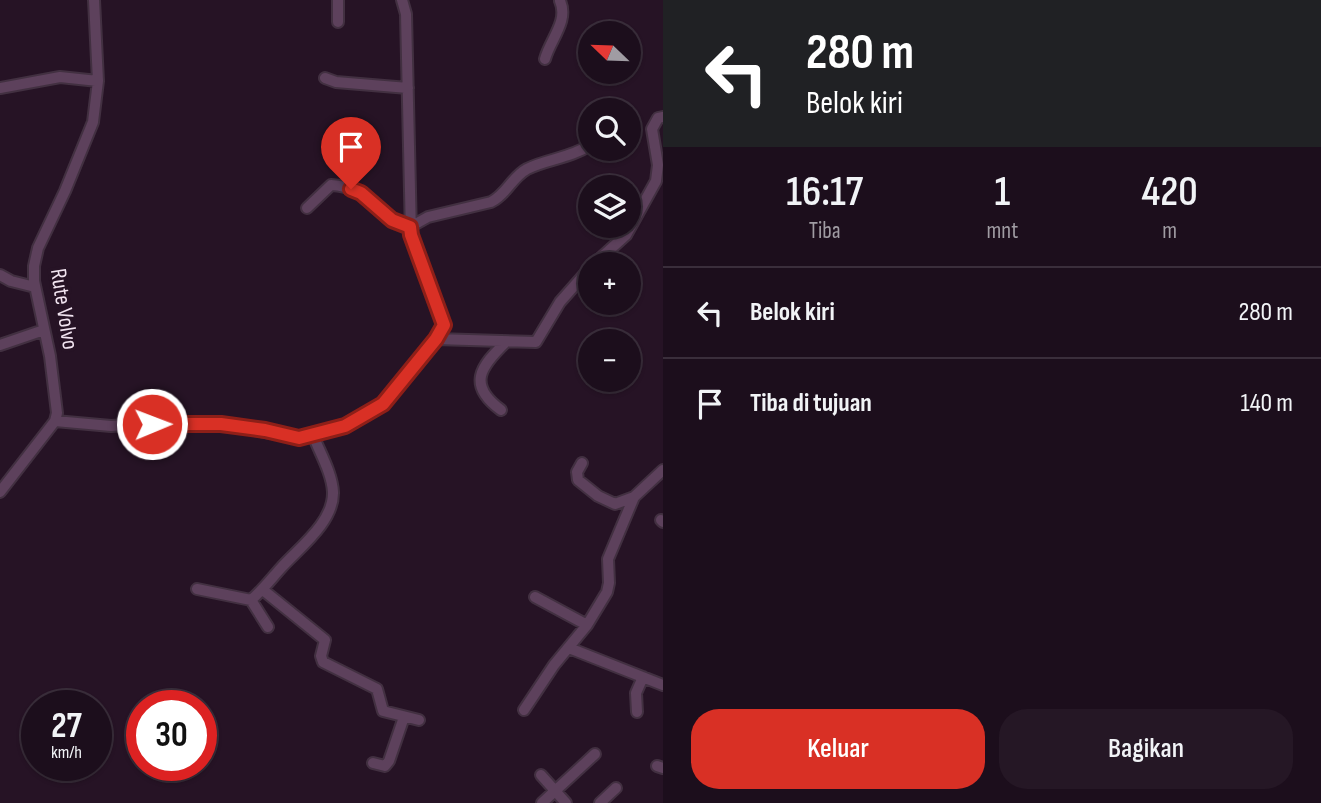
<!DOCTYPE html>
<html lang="id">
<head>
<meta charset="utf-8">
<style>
  body { margin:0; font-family:"Sofia Sans Condensed",sans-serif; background:#251725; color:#f1f3f6; height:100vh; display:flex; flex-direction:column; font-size:26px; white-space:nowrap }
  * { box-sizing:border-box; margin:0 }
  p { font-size:23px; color:#a09ca3 }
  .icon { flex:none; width:38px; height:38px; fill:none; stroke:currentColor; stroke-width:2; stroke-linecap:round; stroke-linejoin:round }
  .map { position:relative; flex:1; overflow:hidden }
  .details { display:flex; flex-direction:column; background:#1c0e1c; width:658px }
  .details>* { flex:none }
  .guide { background:#202124; color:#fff; overflow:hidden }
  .needle { width:46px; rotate:293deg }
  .buttons { position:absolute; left:578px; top:21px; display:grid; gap:14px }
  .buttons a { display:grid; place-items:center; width:63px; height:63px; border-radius:50%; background:#1c0e1c; box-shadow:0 2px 5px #0004,0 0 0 2px #3a2e3b; font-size:35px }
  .speed { position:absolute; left:21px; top:690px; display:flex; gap:14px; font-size:35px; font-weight:700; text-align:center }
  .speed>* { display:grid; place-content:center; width:91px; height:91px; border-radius:50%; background:#1c0e1c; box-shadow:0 2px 5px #0004,0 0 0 2px #3a2e3b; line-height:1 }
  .speed small { font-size:18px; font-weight:400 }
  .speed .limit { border:10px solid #d22; background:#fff; color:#111 }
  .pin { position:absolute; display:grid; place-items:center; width:60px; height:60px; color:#fff; margin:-72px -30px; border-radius:50% 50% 50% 0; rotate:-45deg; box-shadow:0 0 7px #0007 }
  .pin .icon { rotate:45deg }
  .me { position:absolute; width:77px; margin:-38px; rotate:89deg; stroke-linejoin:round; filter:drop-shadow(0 0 5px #0008) }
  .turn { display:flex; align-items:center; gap:24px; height:147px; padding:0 28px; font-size:32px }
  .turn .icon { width:91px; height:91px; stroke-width:2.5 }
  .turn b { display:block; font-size:49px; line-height:60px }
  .eta { display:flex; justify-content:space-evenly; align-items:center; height:119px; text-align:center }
  .eta b { font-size:42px; font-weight:600; line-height:49px }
  .primary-button { display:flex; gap:14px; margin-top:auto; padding:14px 28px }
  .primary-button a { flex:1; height:80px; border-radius:28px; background:#d93025; color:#fff; font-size:28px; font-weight:600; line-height:80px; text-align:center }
  .primary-button a+a { background:#251725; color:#f1f3f6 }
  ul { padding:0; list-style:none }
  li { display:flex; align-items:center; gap:21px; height:91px; padding:0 28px; border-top:2px solid #3a2e3b }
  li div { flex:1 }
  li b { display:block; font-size:26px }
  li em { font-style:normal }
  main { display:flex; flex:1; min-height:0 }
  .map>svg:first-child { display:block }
</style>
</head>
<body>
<main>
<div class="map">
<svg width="663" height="803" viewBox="0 0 663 803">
  <rect width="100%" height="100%" fill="#261325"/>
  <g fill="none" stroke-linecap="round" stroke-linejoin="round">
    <g stroke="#423041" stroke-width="14">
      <path id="minor" d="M338,0v22
        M545,59c5,-19 24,-38 15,-58
        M325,78l11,4 72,6
        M0,88l60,-11 38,4
        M307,208l24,-23c29,1 37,18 58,33 7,4 14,6 21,9l18,-10 63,-15c15,-7 21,-25 36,-33 20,-10 44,-11 63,-24
        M594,264l32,-29 30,-54 2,-16 -6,-36 6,-11 5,-1
        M0,275l11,6 24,6
        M436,339l100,3 24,-40 30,-34
        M0,345l44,-15
        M501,410c-34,-25 -21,-43 5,-68
        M55,421l56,5 62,-4 48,2 78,14c26,-4 65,-17 85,-35 13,-12 24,-28 35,-42 9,-11 20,-22 25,-36l-33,-90 -5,-221 -4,-14
        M582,463l-5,9 1,8 20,16 17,8 19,-7 29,-27
        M0,492l55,-71 2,-8 -7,-57 -16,-75v-15l4,-18 27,-57 28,-69 5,-41 -4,-81
        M661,520l2,2
        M197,589l54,11 17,27
        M263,590l62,50 -4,16 2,6 54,27 6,22 36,9
        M535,597l52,28
        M251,600c12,-10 20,-21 30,-32 18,-20 53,-46 52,-76 -1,-19 -13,-39 -20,-57
        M569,648l94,37
        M524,710l30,-45 33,-40 20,-33 2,-9 -1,-24 26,-62
        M637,712l-1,-19 7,-16
        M373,763l12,3 4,-5 15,-44
        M657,766l6,2
        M541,775l25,28
        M542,803l53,-49
        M600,803l16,-15"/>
    </g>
    <use href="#minor" stroke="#5d415c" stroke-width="10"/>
  </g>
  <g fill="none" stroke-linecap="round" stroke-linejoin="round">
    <g stroke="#8d1f18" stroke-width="18">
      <path id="route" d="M152,424h69l44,6 34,8 46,-12 38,-22 53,-65 8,-14 -33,-90 -1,-8 -18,-7 -31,-27 -10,-4"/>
    </g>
    <use href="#route" stroke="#d93025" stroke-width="12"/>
  </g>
  <g text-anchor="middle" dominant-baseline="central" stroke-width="7" stroke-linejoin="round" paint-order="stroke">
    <g font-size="23" fill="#f1e4f0" stroke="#261325">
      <text transform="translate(64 309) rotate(81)">Rute Volvo</text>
    </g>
  </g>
</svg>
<div class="buttons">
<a><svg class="needle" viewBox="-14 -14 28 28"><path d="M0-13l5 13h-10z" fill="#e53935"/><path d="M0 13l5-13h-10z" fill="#a09ca3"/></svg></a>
<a><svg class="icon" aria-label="search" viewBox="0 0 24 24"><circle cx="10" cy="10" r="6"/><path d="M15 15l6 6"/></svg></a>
<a><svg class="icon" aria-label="layers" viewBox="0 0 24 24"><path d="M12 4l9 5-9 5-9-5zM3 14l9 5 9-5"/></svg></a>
<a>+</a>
<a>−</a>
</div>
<div class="speed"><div>27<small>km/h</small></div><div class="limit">30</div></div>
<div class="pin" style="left:351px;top:189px;background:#d93025"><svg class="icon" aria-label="arrive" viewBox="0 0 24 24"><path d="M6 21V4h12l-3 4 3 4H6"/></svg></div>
<svg class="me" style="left:152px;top:424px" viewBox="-20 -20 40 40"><circle r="17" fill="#d93025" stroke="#fff" stroke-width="3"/><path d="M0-11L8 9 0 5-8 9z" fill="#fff"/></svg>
</div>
<section class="details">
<div class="guide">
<div class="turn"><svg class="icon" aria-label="left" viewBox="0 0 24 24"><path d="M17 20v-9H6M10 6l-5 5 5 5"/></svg><div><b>280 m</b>Belok kiri</div></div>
</div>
<div class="eta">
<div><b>16:17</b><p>Tiba</p></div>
<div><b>1</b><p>mnt</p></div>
<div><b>420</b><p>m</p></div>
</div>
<ul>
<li><svg class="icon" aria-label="left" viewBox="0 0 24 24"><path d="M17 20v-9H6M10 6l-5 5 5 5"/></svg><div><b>Belok kiri</b></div><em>280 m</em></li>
<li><svg class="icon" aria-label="arrive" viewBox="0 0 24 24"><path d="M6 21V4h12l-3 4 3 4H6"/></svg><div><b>Tiba di tujuan</b></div><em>140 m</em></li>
</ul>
<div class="primary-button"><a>Keluar</a><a>Bagikan</a></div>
</section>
</main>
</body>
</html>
